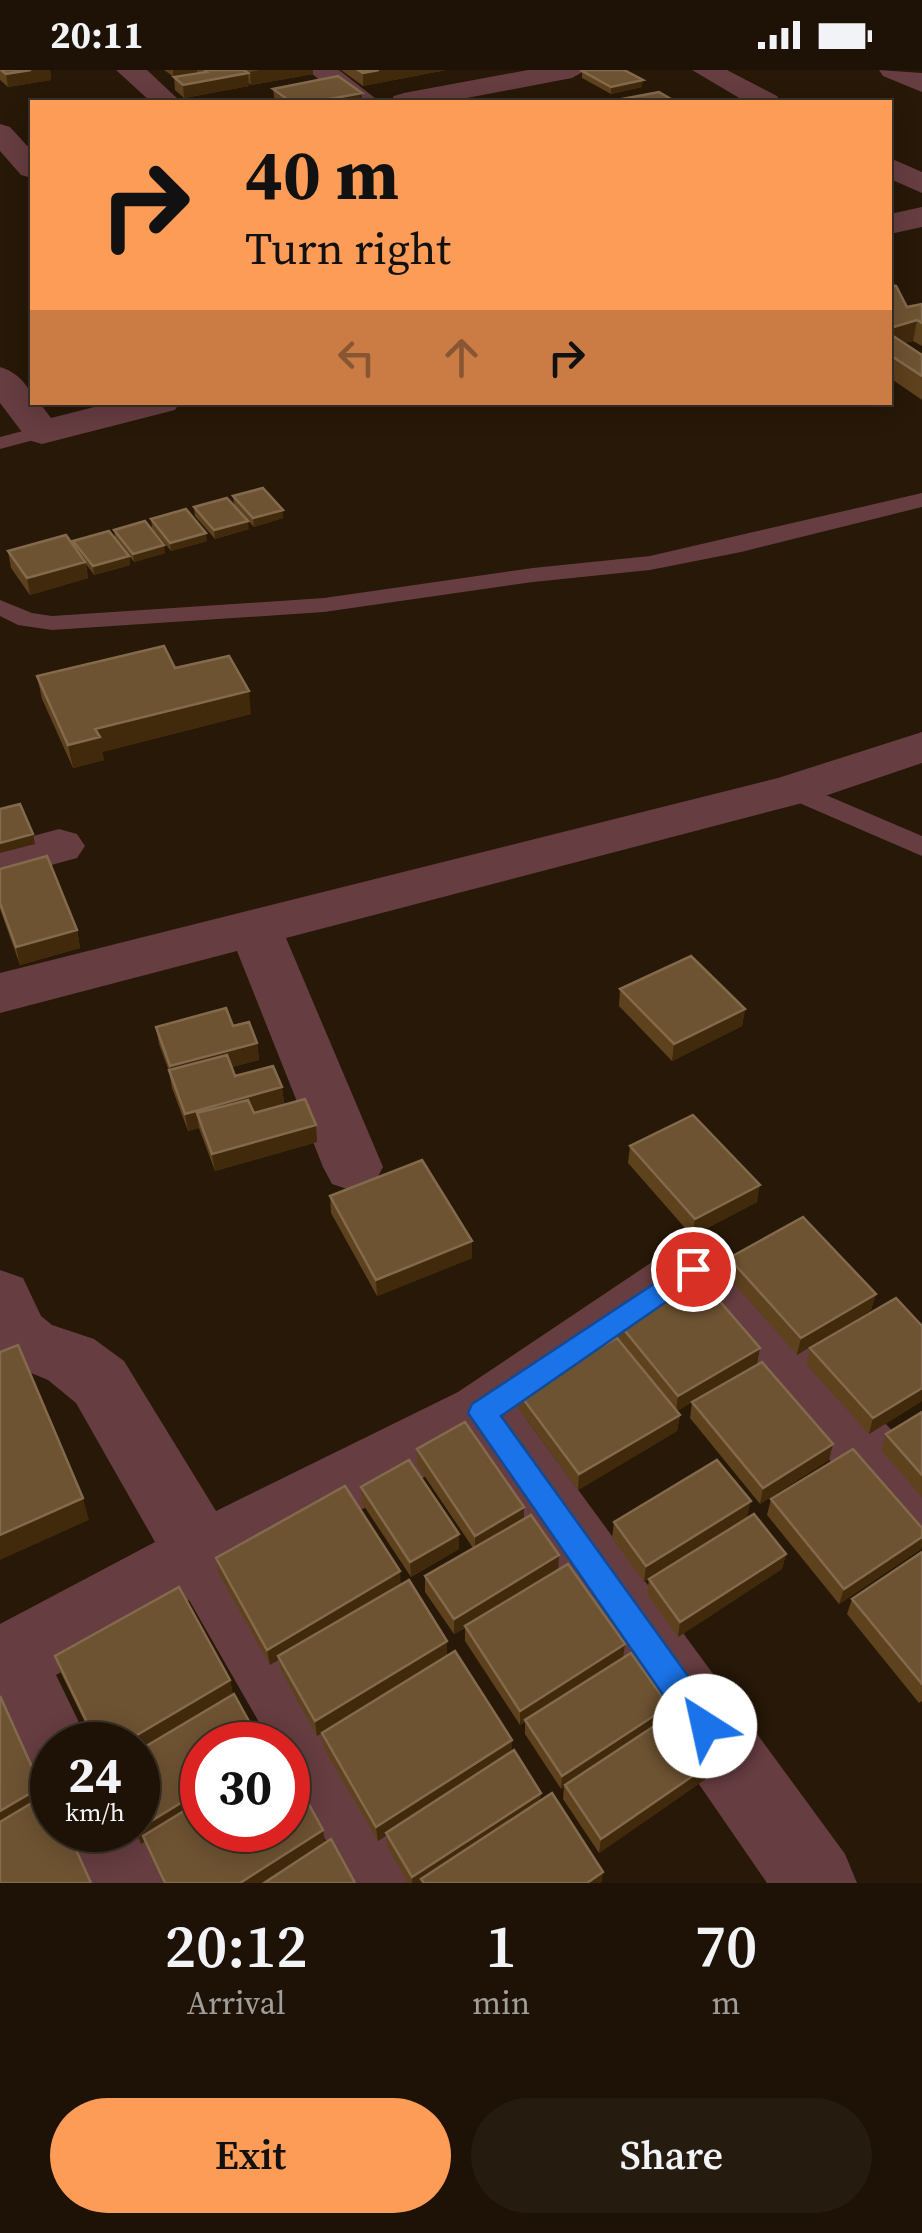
<!DOCTYPE html>
<html lang="en">
<head>
<meta charset="utf-8">
<style>
  body { margin:0; font-family:"Source Serif 4",serif; background:#251b0f; color:#f1f3f6; height:100vh; display:flex; flex-direction:column; font-size:38px; white-space:nowrap }
  * { box-sizing:border-box; margin:0 }
  p { font-size:32px; color:#a09e9a }
  .icon { flex:none; width:55px; height:55px; fill:none; stroke:currentColor; stroke-width:2; stroke-linecap:round; stroke-linejoin:round }
  .map { position:relative; height:1813px; overflow:hidden }
  .panel { display:flex; flex-direction:column; background:#1d1205; flex:1 }
  .panel>* { flex:none }
  .top-card { position:absolute; left:30px; top:30px; width:862px; height:305px; border-radius:0px; box-shadow:0 5px 25px #0003,0 0 0 2px #3b3227; background:#fd9c56; color:#111; overflow:hidden }
  .speed { position:absolute; left:30px; top:1652px; display:flex; gap:20px; font-size:50px; font-weight:700; text-align:center }
  .speed>* { display:grid; place-content:center; width:130px; height:130px; border-radius:50%; background:#1d1205; box-shadow:0 5px 25px #0003,0 0 0 2px #3b3227; line-height:1 }
  .speed small { font-size:25px; font-weight:400 }
  .speed .limit { border:15px solid #d22; background:#fff; color:#111 }
  .pin { position:absolute; display:grid; place-items:center; width:85px; height:85px; color:#fff; margin:-42px; border:5px solid #fff; border-radius:50%; box-shadow:0 2px 10px #0007 }
  .me { position:absolute; width:110px; margin:-55px; rotate:325deg; stroke-linejoin:round; filter:drop-shadow(0 0 8px #0008) }
  .turn { display:flex; align-items:center; gap:35px; height:210px; padding:0 50px; font-size:45px }
  .turn .icon { width:130px; height:130px; stroke-width:2.5 }
  .turn b { display:block; font-size:70px; line-height:85px }
  .lanes { display:flex; align-items:center; height:95px; padding:0 50px; background:#0003; justify-content:center; gap:50px; direction:ltr }
  .lanes .off { opacity:.35 }
  .eta { display:flex; justify-content:space-evenly; align-items:center; height:170px; text-align:center }
  .eta b { font-size:60px; font-weight:600; line-height:70px }
  .action { display:flex; gap:20px; margin-top:auto; padding:20px 50px }
  .action a { flex:1; height:115px; border-radius:60px; background:#fd9c56; color:#111; font-size:40px; font-weight:600; line-height:115px; text-align:center }
  .action a+a { background:#251b0f; color:#f1f3f6 }
  .status { display:flex; justify-content:space-between; align-items:center; height:70px; padding:0 50px; background:#1d1205; direction:ltr }
  .status svg { height:28px; fill:currentColor }
  .map>svg:first-child { display:block }
</style>
</head>
<body>
<div class="status"><b>20:11</b><svg viewBox="0 0 49 12"><path d="M0 12V9h3v3zM5 12V6h3v6zM10 12V3h3v9zM15 12V0h3v12zM26 1h20v11H26zM47 4h2v5h-2z"/></svg></div>
<div class="map">
<svg width="922" height="1813" viewBox="0 0 922 1813">
  <rect width="100%" height="100%" fill="#271807"/>
  <g fill="none" stroke-linecap="round" stroke-linejoin="round">
    <path fill="#663d41" fill-rule="evenodd" d="M42,356l7,2 3,4 -3,4 -49,13v-12z
      M922,423v14l-181,45 -91,18 -117,12 -209,30 -272,18 -34,-5 -18,-9v-16l32,13 20,3 272,-18 209,-30 117,-12z
      M793,711l129,55v20l-139,-60 -3,-6z"/>
    <path fill="#663d41" fill-rule="evenodd" d="M116,0h31l34,32h-30z
      M307,0h32l41,32h-32z
      M528,0h58l-14,8 -126,24h-56l4,-6 10,-3z
      M692,0h35l50,26 4,6h-35z
      M879,0l43,3v19l-39,-16z
      M0,54l10,3 22,24v27l-11,-3 -21,-24z
      M890,88l32,14v21l-32,-14z
      M922,137v20l-32,7v-20z
      M0,297c15,4 32,19 32,35h7l12,16 63,-16h66l-5,8 -133,34 -14,-4 -28,-37z
      M922,662v31l-112,38 -524,137 97,229 -9,17 -21,7 -21,-7 -9,-17 -86,-216 -237,62v-40l778,-195z
      M59,759l18,5 8,12 -8,12 -77,21v-34z
      M693,1173l23,7 206,211v82l-25,-10 -209,-226 -161,113 318,434 12,29h-90l-296,-430 -221,114 175,287 12,29h-87l-62,-110v-28h-16l-83,-145 -133,75 34,70h-38v41l-28,-11 -24,-49v-102l155,-82 -79,-139 -28,-23 -48,-20v-90l23,8 18,38 11,9 42,14 30,22 92,150 242,-119 212,-142z
      M138,1755l27,58h-85l-24,-53h82z"/>
  </g>
  <path fill="#5e411d" d="M0,0h50l1,10 -43,7 -8,-7z
    M164,0h149v4l-62,11 -2,-2v3l-65,12 -9,-8 -1,-13z
    M341,0h105l-83,16z
    M582,1l60,16 -31,7 -29,-16z
    M273,19l89,13h-87z
    M890,215l17,22 15,-3v42l-9,-5 -9,2 18,12v45l-32,-22z
    M233,426l50,22 -29,9 -20,-22z
    M194,437l55,22 -34,10 -20,-23z
    M151,449l56,22 -36,10 -19,-23z
    M114,460l51,23 -31,9 -19,-24z
    M73,471l56,15 1,9 -36,10 -8,-11 2,14 -58,17 -19,-27 -3,-17 66,-5z
    M175,598l76,46 -149,38 2,8 -31,8 -31,-69 -5,-23z
    M0,799l77,61 3,18 -60,17 -20,-56z
    M620,919l125,20 -3,17 -70,35 -53,-55z
    M233,956l24,17 2,17 -27,7 3,9 47,11 2,17 32,21 1,17 -102,29 -16,-43 -11,3 -16,-43 -3,-17 -10,-27 -3,-17z
    M630,1076l127,56 -65,34 -64,-73z
    M330,1126l142,45v17l-95,38 -46,-83z
    M729,1188l147,36 -5,16 -74,45 -71,-80z
    M698,1206l-21,135 3,4 -3,16 -99,59 -60,-82v-16l98,-53 1,-18z
    M922,1256v75l-53,33 -63,-70 4,-16z
    M692,1332l137,58 -69,44 -70,-86z
    M922,1342v85l-41,-47 5,-16z
    M417,1379l107,70 35,36 -1,15 67,74 -1,14 45,48 -3,12 44,58 -111,77 -36,-54 1,-12 -3,2 -36,-55v-12l-5,3 -55,-84v-13l-11,6 -29,-42v-16l48,-28 -56,-83z
    M361,1417l98,47v15l-48,28 -49,-74z
    M771,1429l151,29v18l-1,3 -82,55 -72,-89z
    M747,1447l-103,65 -32,-44 2,-16z
    M922,1482v149l-3,2 -72,-89 5,-15z
    M786,1484l-4,15 -104,68 -31,-43 2,-15z
    M216,1488l185,26 46,57v15l-130,80 -36,-65 -2,-12 -9,6 -51,-91z
    M55,1586l175,24 3,15 -31,50 121,85 2,14 -62,39h-100l-19,-42 -3,3 -7,-14h4v-85h-42l-36,-74z
    M322,1663l190,7v11l28,50 63,71 -2,11h-193l-21,-37 -1,-11 -8,6 -55,-94z"/>
  <path fill="#41290c" d="M31,0h19l1,10 -43,7 -2,-13z
    M173,0h24v3l-24,5z
    M260,0h53v4l-62,11 -1,-13z
    M379,0h67l-83,16v-13z
    M248,3l1,13 -65,12 -1,-13z
    M643,10l-1,7 -31,7v-7z
    M362,23v9h-49z
    M917,250l-4,21 -23,6v-19z
    M283,440v8l-29,9 -1,-9z
    M248,451l1,8 -34,10 -1,-9z
    M206,463l1,8 -36,10 -1,-8z
    M164,475l1,8 -31,9 -1,-8z
    M129,486l1,9 -36,10 -1,-9z
    M85,492l3,16 -58,17 -3,-17z
    M249,621l2,23 -149,38 2,8 -31,8 -5,-23 27,-16z
    M33,764l2,10 -35,9v-10z
    M77,860l3,18 -60,17 -4,-18z
    M745,939l-3,17 -70,35 2,-17z
    M257,973l2,17 -86,23 -3,-17z
    M282,1017l2,17 -82,23 -5,-14 2,15 -11,3 -3,-17z
    M316,1055l1,17 -102,29 -3,-17z
    M760,1115l-3,17 -65,34 3,-17z
    M472,1171v17l-95,38 -1,-16z
    M876,1224l-5,16 -74,45 4,-17z
    M760,1278l-3,16 -81,48 2,-16z
    M922,1318v13l-53,33 4,-16z
    M680,1345l-3,16 -99,59 1,-16z
    M833,1374l-4,16 -69,44 3,-16z
    M83,1428l6,22 -89,40v-25z
    M751,1431l-4,16 -103,65 2,-16z
    M524,1437v16l-49,28v-15z
    M459,1464v15l-48,28 -1,-15z
    M922,1467l-1,12 -82,55 5,-15z
    M786,1484l-4,15 -104,68 2,-15z
    M559,1485l-1,16 -104,63v-15z
    M400,1501l1,16 -131,78 -3,-15z
    M447,1571v15l-130,80 -2,-15z
    M625,1574l-2,15 -103,66v-14z
    M230,1610l3,15 -95,56v-6h-18z
    M669,1636l-3,14 -105,69 1,-13z
    M512,1670v14l-134,87 -2,-14z
    M713,1692l-3,14 -111,77 2,-14z
    M41,1717l6,14 -47,27v-17z
    M202,1720v16l-61,38 -5,-14z
    M541,1723l-1,13 -119,73 1,4h-10v-6z
    M323,1760l2,14 -62,39h-23z
    M603,1802l-2,11h-14z"/>
  <path fill="#6e5332" stroke="#836a4d" stroke-width="2.5" d="M1,0h30l-25,4z
    M205,0h39l4,3 -65,12 -9,-8 33,-5z
    M358,0h21l-16,3z
    M586,0h38l19,10 -32,7 -29,-16z
    M338,6l24,17 -49,9h-22l-18,-13z
    M659,22l17,10h-56l-3,-2z
    M890,215l6,1 11,21 15,-3v19l-5,-3 -27,8z
    M890,264l32,21v21l-32,-21z
    M263,418l20,22 -30,8 -20,-22z
    M227,428l21,23 -34,9 -20,-23z
    M186,439l20,24 -36,10 -19,-24z
    M145,451l19,24 -31,9 -19,-24z
    M109,461l20,25 -36,10 -20,-25z
    M66,465l19,27 -58,16 -19,-27z
    M164,576l11,22 54,-12 20,35 -154,38 5,8 -32,8 -31,-69z
    M20,734l13,30 -33,9v-34z
    M47,786l30,74 -61,17 -16,-44v-34z
    M691,886l54,53 -71,35 -54,-55z
    M226,938l7,18 16,-4 8,21 -87,23 -14,-39z
    M227,985l8,21 38,-10 9,21 -97,27 -16,-44z
    M305,1029l11,26 -104,29 -15,-41 51,-13 6,13z
    M693,1045l67,70 -65,34 -65,-73z
    M422,1090l50,81 -96,39 -46,-84z
    M803,1147l73,77 -75,44 -72,-80z
    M698,1206l62,72 -82,48 -61,-75z
    M896,1228l26,28v62l-49,30 -63,-70z
    M617,1268l63,77 -101,59 -61,-82z
    M18,1275l65,153 -83,37v-183z
    M762,1292l71,82 -70,44 -71,-86z
    M922,1342v63l-36,-41z
    M465,1352l59,85 -49,29 -58,-87z
    M853,1379l69,79v9l-78,52 -73,-90z
    M409,1390l50,74 -49,28 -49,-75z
    M717,1390l34,41 -105,65 -32,-44z
    M345,1416l55,85 -133,79 -51,-92z
    M754,1444l32,40 -106,68 -31,-43z
    M531,1445l28,40 -105,64 -29,-43z
    M922,1482v132l-70,-85z
    M568,1494l57,80 -105,67 -55,-85z
    M409,1510l38,61 -132,80 -37,-65z
    M179,1517l51,93 -110,65h-22l-43,-89z
    M455,1581l57,89 -136,87 -54,-94z
    M631,1583l38,53 -107,70 -37,-56z
    M234,1624l28,51h-60v45l-64,39v-78z
    M0,1626l41,91 -41,24z
    M677,1641l36,51 -112,77 -36,-54z
    M514,1680l27,43 -129,84 -26,-44z
    M288,1696l35,64 -83,53h-75l-22,-47 59,-36v30h86z
    M50,1722l2,6v32h15l24,53h-91v-61z
    M552,1723l51,79 -16,11h-163l-3,-4z
    M331,1769l24,44h-91z"/>
  <path fill="#1a73e8" stroke="#114b97" stroke-width="2.5" d="M693,1188l9,4 4,7 -4,8 -201,139 215,299 5,11 -5,12 -11,5 -12,-5 -225,-325 4,-9z"/>
</svg>
<div class="speed"><div>24<small>km/h</small></div><div class="limit">30</div></div>
<div class="pin" style="left:693px;top:1199px;background:#d93025"><svg class="icon" aria-label="arrive" viewBox="0 0 24 24"><path d="M6 21V4h12l-3 4 3 4H6"/></svg></div>
<svg class="me" style="left:705px;top:1656px" viewBox="-20 -20 40 40"><circle r="19" fill="#fff"/><path d="M0-13L10 11 0 6-10 11z" fill="#1a73e8"/></svg>
<div class="top-card">
<div class="turn"><svg class="icon" aria-label="right" viewBox="0 0 24 24"><path d="M7 20v-9h11M14 6l5 5-5 5"/></svg><div><b>40 m</b>Turn right</div></div>
<div class="lanes"><svg class="icon off" aria-label="left" viewBox="0 0 24 24"><path d="M17 20v-9H6M10 6l-5 5 5 5"/></svg><svg class="icon off" aria-label="ahead" viewBox="0 0 24 24"><path d="M12 20V5M6 11l6-6 6 6"/></svg><svg class="icon" aria-label="right" viewBox="0 0 24 24"><path d="M7 20v-9h11M14 6l5 5-5 5"/></svg></div>
</div>
</div>
<section class="panel">
<div class="eta">
<div><b>20:12</b><p>Arrival</p></div>
<div><b>1</b><p>min</p></div>
<div><b>70</b><p>m</p></div>
</div>
<div class="action"><a>Exit</a><a>Share</a></div>
</section>
</body>
</html>
